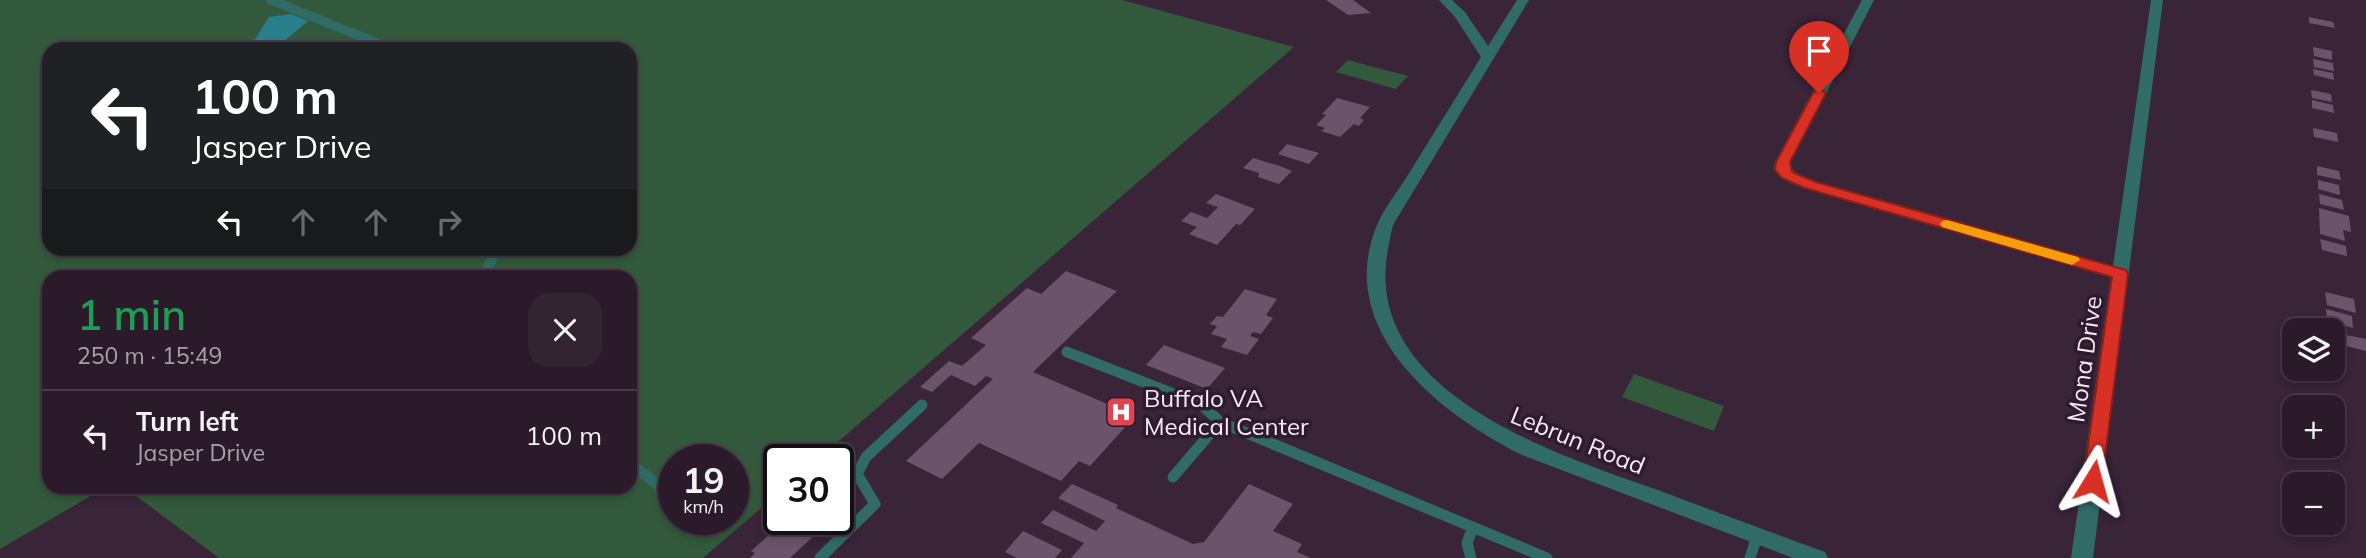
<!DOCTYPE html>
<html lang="en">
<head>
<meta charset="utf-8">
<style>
  body { margin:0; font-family:Mulish,sans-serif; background:#332432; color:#f1f3f6; height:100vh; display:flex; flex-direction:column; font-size:26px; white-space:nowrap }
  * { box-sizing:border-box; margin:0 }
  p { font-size:23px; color:#a6a1a8 }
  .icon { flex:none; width:38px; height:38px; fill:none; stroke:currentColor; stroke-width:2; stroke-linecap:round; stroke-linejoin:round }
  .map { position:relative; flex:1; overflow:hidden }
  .drawer { position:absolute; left:42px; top:270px; width:595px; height:224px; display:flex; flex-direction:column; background:#2b1b2a; border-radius:21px; box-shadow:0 4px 10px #0003,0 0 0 2px #473947 }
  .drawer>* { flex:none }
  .top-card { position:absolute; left:42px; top:42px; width:595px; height:214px; border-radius:21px; box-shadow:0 4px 10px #0003,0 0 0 2px #473947; background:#202124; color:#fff; overflow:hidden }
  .tools { position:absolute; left:2282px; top:318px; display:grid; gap:14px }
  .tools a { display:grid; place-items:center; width:63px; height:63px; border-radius:14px; background:#2b1b2a; box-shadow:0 4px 10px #0003,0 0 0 2px #473947; font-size:35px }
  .speed { position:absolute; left:658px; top:444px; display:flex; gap:14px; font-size:35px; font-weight:700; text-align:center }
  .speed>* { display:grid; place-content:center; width:91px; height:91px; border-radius:50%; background:#2b1b2a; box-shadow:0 4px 10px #0003,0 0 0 2px #473947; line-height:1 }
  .speed small { font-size:18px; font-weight:400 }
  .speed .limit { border:4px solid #111; border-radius:10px; background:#fff; color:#111 }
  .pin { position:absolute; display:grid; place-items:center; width:60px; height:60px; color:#fff; margin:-72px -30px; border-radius:50% 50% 50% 0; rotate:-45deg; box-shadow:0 0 7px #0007 }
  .pin .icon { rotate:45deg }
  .me { position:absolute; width:77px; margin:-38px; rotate:8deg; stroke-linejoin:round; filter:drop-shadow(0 0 5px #0008) }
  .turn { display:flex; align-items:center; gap:24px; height:147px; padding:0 35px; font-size:32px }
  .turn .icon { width:91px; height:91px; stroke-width:2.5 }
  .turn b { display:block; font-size:49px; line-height:60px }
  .lanes { display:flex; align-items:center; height:66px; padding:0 35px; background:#0003; justify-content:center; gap:35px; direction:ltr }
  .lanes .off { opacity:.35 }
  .round { display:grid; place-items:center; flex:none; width:74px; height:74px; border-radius:21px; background:#332432 }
  .head { display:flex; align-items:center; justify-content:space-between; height:119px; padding:0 35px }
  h1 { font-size:42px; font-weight:600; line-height:52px; color:#1e9e55 }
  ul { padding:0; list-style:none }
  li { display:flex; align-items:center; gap:21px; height:91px; padding:0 35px; border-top:2px solid #473947 }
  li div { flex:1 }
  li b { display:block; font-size:26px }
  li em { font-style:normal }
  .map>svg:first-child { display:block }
</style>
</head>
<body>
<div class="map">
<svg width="2366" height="558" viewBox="0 0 2366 558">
  <rect width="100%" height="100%" fill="#392438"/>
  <path fill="#33593c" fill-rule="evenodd" d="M0,0h1122l172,47 -477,413h-38v33l-76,65h-484l-95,-71 506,-1v-210h-581v210l57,1 -106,62zM49,49h581v199h-581zM674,460h59v60h-59z
    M1348,60l60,16 -12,13 -60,-17z
    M1634,374l90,32 -10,25 -92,-34z"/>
  <path fill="#287f8c" d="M291,14l17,7 -33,28h-26l20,-32z"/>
  <path fill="#6b546a" d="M1326,0h27l18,13 -23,2z
    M2309,17l24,5 2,6 -26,-5z
    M2313,47l19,4v9l-18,-4z
    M2313,59l20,4 1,8 -20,-4z
    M2313,69l20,4 1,7 -20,-5z
    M2311,90l20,4 1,8 -20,-4z
    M1337,98l33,9 -10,11 4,2 -5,6 -5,-2 -14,13 -19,-6 4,-3 -9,-3 10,-10 -4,-1z
    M2312,100l21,5 1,8 -22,-5z
    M2313,128l24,5 1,9 -24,-5z
    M1287,144l11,3 21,6 -10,11 -31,-10z
    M1253,158l27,8 12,5 -13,13 -21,-7 1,-4 -16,-5z
    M2317,166l22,5 2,9 -24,-5z
    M2318,180l21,5 1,10 -22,-6z
    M1216,194l39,15 -15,16 -4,-1 -19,21 -28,-11 8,-7 -16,-6 10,-9 16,6 11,-11 -12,-4z
    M2319,194l23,6 2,10 -24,-6z
    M2319,208l30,8 2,16 -8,-2 2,11 -25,-7z
    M2320,239l26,7 1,10 -25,-6z
    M1066,271l51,20 -84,81 102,44 -45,50 -11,-5 -18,20 -82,-38 -37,36 -36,-18 87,-82 -7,-3 -11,10 -24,-11 -19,17 -12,-5 29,-26 13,5 24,-21 -15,-7 56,-50 14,6z
    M1245,289l32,10 -11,16 7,3 -12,16 -8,-2 -3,4 9,3 -12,16 -26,-8 6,-8 -16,-5 6,-8 -7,-2 7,-8 6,1z
    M2325,292l29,7 2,14 -29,-8z
    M2326,309l26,7 1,12 -26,-7z
    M2341,334l25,5v12l-24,-6z
    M1164,345l61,23 -18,21 -61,-24z
    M1072,484l46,21 -2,3 77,36 11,-2 45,-58 44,20 -20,27 29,13 -5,8 14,6h-240l13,-15 -43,-20 12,-13 43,21 9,-10 -47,-23z
    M838,492l14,7 -12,11 -2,-1z
    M673,520h37l-18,16 -23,-13z
    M786,520h12l21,11 -29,27h-40l5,-5 -4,-2z
    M1023,531l39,19 -7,8h-38l-12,-6z"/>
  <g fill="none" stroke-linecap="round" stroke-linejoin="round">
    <path stroke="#306c65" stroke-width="9" d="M271,0l121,49"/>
    <path stroke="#306c65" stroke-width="11" d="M484,276l13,-28
      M1067,352l135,53 18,17 327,136
      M630,463l39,31
      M1173,477l47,-55
      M820,558l55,-54 -18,-30 9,-17 56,-52
      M1471,558l-4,-15 6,-16
      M1750,558l7,-22"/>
    <path fill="#306c65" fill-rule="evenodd" d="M1439,0h13l13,12 23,34 29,-46h12l-136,225c-5,21 -9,41 -7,63 11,115 178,169 269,201 56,21 113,42 170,63l3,6h-35l-271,-103c-82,-41 -189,-124 -145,-230 7,-17 21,-34 31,-50 24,-39 49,-79 73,-118l-26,-40z
      M1862,0h12l-83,162 -1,6 12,9 15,5 296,84 38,-266h12l-70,558h-22l40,-281 -306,-89 -15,-5 -16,-13 1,-8z"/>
  </g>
  <path fill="#d93025" stroke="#8d1f18" stroke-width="2" d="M1819,89l7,4 -36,69 2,10 24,10 310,88 2,4 -26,207 -3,5h-13l-3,-5 29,-204 -307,-89 -23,-10 -7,-8 1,-8 37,-69z"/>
  <path fill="#f59e0b" d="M1947,220l131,37 2,3 -8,5 -130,-38 -2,-3 2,-3z"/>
  <defs>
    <g id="hospital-square" transform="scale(1.575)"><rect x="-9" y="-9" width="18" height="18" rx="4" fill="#e0444e" stroke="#2f1b2e"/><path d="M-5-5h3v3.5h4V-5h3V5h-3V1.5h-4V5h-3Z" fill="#fff"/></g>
  </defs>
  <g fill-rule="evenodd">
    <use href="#hospital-square" x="1121" y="412"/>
  </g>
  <g text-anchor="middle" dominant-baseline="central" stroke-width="7" stroke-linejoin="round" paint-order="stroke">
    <g font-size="24" fill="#f7e9f6" stroke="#2f1b2e">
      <text transform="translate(2084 359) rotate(-82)">Mona Drive</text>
      <text transform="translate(1578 440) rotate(22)">Lebrun Road</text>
    </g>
    <g font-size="24" fill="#f7e9f6" stroke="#2f1b2e" text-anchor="start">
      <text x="1144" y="398">Buffalo VA<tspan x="1144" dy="28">Medical Center</tspan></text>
    </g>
  </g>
</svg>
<div class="tools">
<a><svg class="icon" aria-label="layers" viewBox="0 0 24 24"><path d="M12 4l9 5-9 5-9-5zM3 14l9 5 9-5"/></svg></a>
<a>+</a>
<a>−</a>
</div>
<div class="speed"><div>19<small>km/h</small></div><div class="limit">30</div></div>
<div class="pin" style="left:1819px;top:93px;background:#d93025"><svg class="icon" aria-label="arrive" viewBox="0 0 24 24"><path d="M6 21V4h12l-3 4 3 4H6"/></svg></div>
<svg class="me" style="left:2093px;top:481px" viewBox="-20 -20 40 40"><path d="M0-17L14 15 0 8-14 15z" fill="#d93025" stroke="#fff" stroke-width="4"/></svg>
<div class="top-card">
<div class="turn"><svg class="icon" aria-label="left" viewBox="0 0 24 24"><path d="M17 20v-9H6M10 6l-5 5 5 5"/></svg><div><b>100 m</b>Jasper Drive</div></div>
<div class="lanes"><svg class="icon" aria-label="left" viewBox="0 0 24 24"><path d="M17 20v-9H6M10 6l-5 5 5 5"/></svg><svg class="icon off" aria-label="ahead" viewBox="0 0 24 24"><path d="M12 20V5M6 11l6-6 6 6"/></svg><svg class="icon off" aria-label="ahead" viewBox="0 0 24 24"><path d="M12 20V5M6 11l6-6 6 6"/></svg><svg class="icon off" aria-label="right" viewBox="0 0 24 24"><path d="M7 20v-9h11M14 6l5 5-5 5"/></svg></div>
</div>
<section class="drawer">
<div class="head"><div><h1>1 min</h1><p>250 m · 15:49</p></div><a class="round"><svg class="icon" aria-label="close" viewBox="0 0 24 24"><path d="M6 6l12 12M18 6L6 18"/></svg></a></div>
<ul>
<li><svg class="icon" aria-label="left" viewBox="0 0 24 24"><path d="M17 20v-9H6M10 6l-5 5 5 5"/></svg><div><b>Turn left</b><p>Jasper Drive</p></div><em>100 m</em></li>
</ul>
</section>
</div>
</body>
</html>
